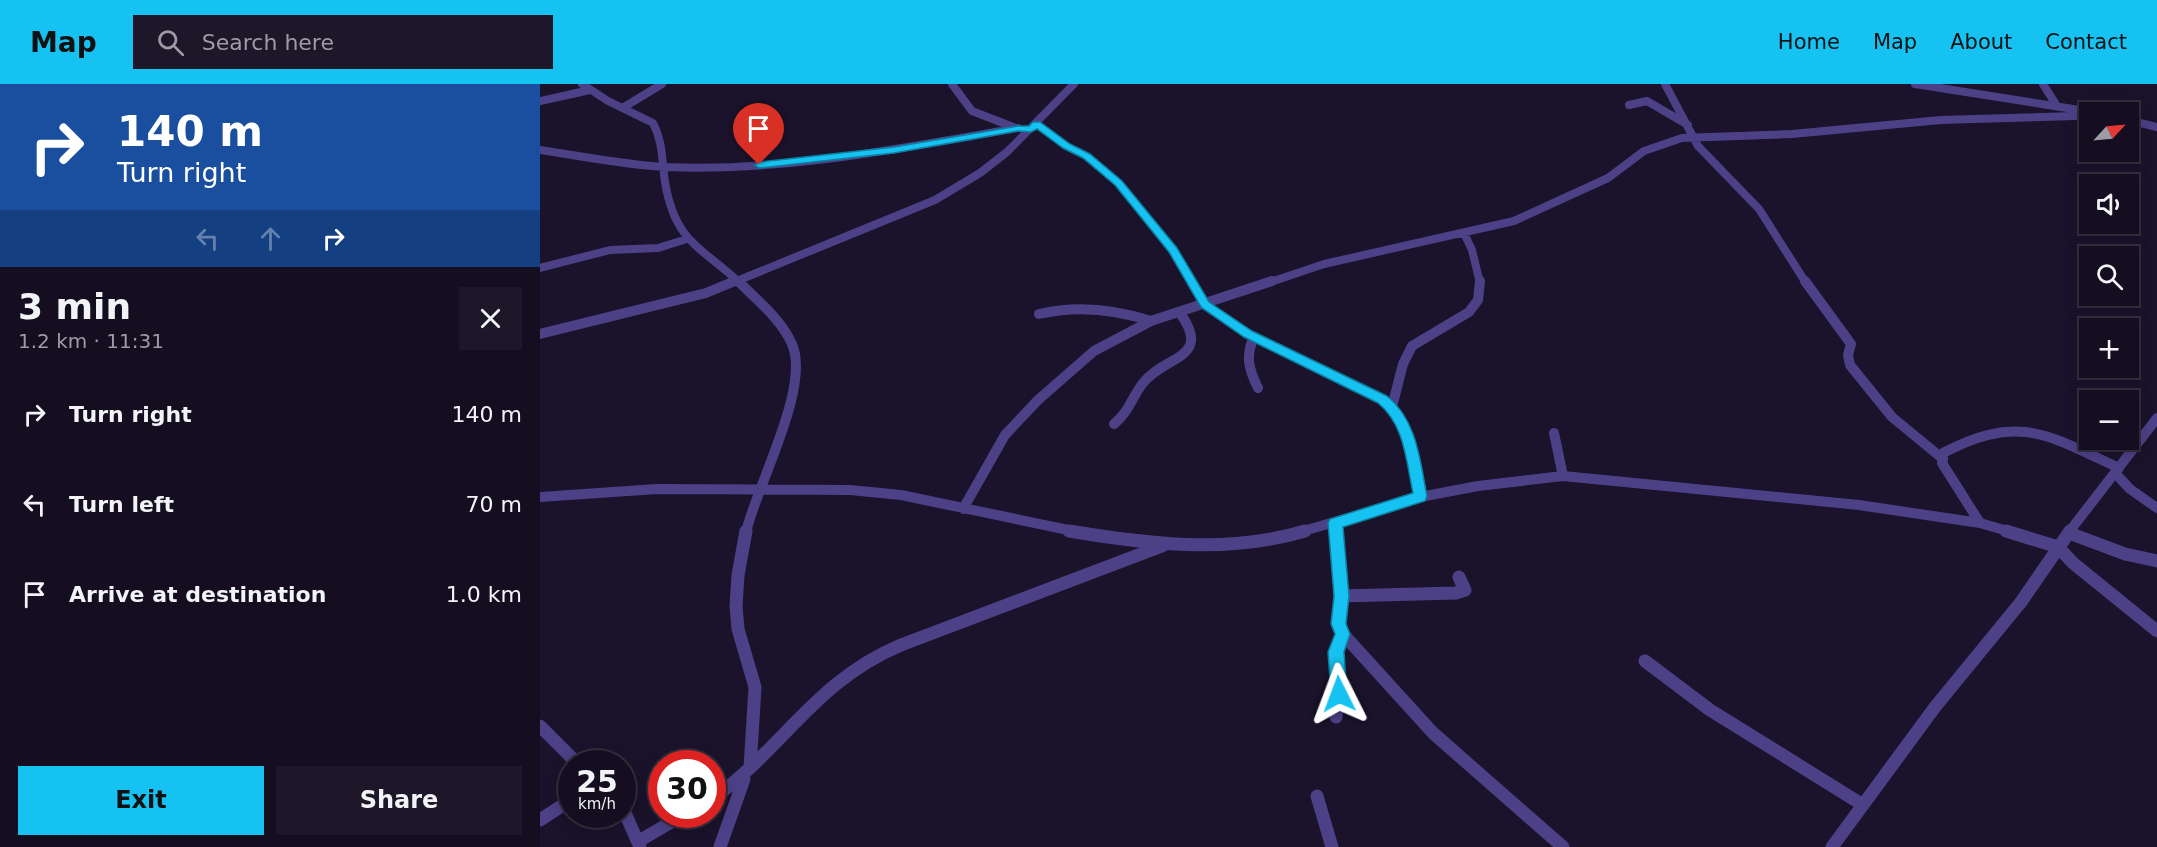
<!DOCTYPE html>
<html lang="en">
<head>
<meta charset="utf-8">
<style>
  body { margin:0; font-family:"DejaVu Sans",sans-serif; background:#1d1729; color:#f1f3f6; height:100vh; display:flex; flex-direction:column; font-size:22px; white-space:nowrap }
  * { box-sizing:border-box; margin:0 }
  p { font-size:20px; color:#9d9ca5 }
  .icon { flex:none; width:33px; height:33px; fill:none; stroke:currentColor; stroke-width:2; stroke-linecap:round; stroke-linejoin:round }
  .map { position:relative; flex:1; overflow:hidden }
  .sheet { display:flex; flex-direction:column; background:#140e20; width:540px }
  .sheet>* { flex:none }
  .guide { background:#1a4fa0; color:#fff; overflow:hidden }
  .needle { width:39px; rotate:64deg }
  .buttons { position:absolute; left:1539px; top:18px; display:grid; gap:12px }
  .buttons a { display:grid; place-items:center; width:60px; height:60px; border-radius:0px; background:#140e20; box-shadow:0 3px 15px #0003,0 0 0 2px #332e3e; font-size:30px }
  .speed { position:absolute; left:18px; top:666px; display:flex; gap:12px; font-size:30px; font-weight:700; text-align:center }
  .speed>* { display:grid; place-content:center; width:78px; height:78px; border-radius:50%; background:#140e20; box-shadow:0 3px 15px #0003,0 0 0 2px #332e3e; line-height:1 }
  .speed small { font-size:15px; font-weight:400 }
  .speed .limit { border:9px solid #d22; background:#fff; color:#111 }
  .pin { position:absolute; display:grid; place-items:center; width:51px; height:51px; color:#fff; margin:-62px -26px; border-radius:50% 50% 50% 0; rotate:-45deg; box-shadow:0 0 6px #0007 }
  .pin .icon { rotate:45deg }
  .me { position:absolute; width:66px; margin:-33px; rotate:357deg; stroke-linejoin:round; filter:drop-shadow(0 0 4px #0008) }
  .turn { display:flex; align-items:center; gap:21px; height:126px; padding:0 18px; font-size:27px }
  .turn .icon { width:78px; height:78px; stroke-width:2.5 }
  .turn b { display:block; font-size:42px; line-height:51px }
  .lanes { display:flex; align-items:center; height:57px; padding:0 18px; background:#0003; justify-content:center; gap:30px; direction:ltr }
  .lanes .off { opacity:.35 }
  .round { display:grid; place-items:center; flex:none; width:63px; height:63px; border-radius:0px; background:#1d1729 }
  .head { display:flex; align-items:center; justify-content:space-between; height:102px; padding:0 18px }
  h1 { font-size:36px; font-weight:800; line-height:45px }
  .primary-button { display:flex; gap:12px; margin-top:auto; padding:12px 18px }
  .primary-button a { flex:1; height:69px; border-radius:0px; background:#16c2f1; color:#111; font-size:24px; font-weight:800; line-height:69px; text-align:center }
  .primary-button a+a { background:#1d1729; color:#f1f3f6 }
  ul { padding:0; list-style:none }
  li { display:flex; align-items:center; gap:18px; height:90px; padding:0 18px }
  li div { flex:1 }
  li b { display:block; font-size:22px }
  li em { font-style:normal }
  header { display:flex; align-items:center; gap:36px; box-sizing:border-box; height:84px; padding:0 30px; background:#16c2f1; color:#111 }
  header strong { font-size:28px }
  nav { display:flex; gap:33px; margin-inline-start:auto; font-size:21px }
  .search { width:420px; height:54px; background:#1d1729; display:flex; align-items:center; gap:15px; box-sizing:border-box; padding:0 21px; border-radius:0px; color:#9d9ca5; font-size:22px }
  main { display:flex; flex:1; min-height:0 }
  .map>svg:first-child { display:block }
</style>
</head>
<body>
<header>
<strong>Map</strong>
<div class="search"><svg class="icon" aria-label="search" viewBox="0 0 24 24"><circle cx="10" cy="10" r="6"/><path d="M15 15l6 6"/></svg>Search here</div>
<nav><a>Home</a><a>Map</a><a>About</a><a>Contact</a></nav>
</header>
<main>
<section class="sheet">
<div class="guide">
<div class="turn"><svg class="icon" aria-label="right" viewBox="0 0 24 24"><path d="M7 20v-9h11M14 6l5 5-5 5"/></svg><div><b>140 m</b>Turn right</div></div>
<div class="lanes"><svg class="icon off" aria-label="left" viewBox="0 0 24 24"><path d="M17 20v-9H6M10 6l-5 5 5 5"/></svg><svg class="icon off" aria-label="ahead" viewBox="0 0 24 24"><path d="M12 20V5M6 11l6-6 6 6"/></svg><svg class="icon" aria-label="right" viewBox="0 0 24 24"><path d="M7 20v-9h11M14 6l5 5-5 5"/></svg></div>
</div>
<div class="head"><div><h1>3 min</h1><p>1.2 km · 11:31</p></div><a class="round"><svg class="icon" aria-label="close" viewBox="0 0 24 24"><path d="M6 6l12 12M18 6L6 18"/></svg></a></div>
<ul>
<li><svg class="icon" aria-label="right" viewBox="0 0 24 24"><path d="M7 20v-9h11M14 6l5 5-5 5"/></svg><div><b>Turn right</b></div><em>140 m</em></li>
<li><svg class="icon" aria-label="left" viewBox="0 0 24 24"><path d="M17 20v-9H6M10 6l-5 5 5 5"/></svg><div><b>Turn left</b></div><em>70 m</em></li>
<li><svg class="icon" aria-label="arrive" viewBox="0 0 24 24"><path d="M6 21V4h12l-3 4 3 4H6"/></svg><div><b>Arrive at destination</b></div><em>1.0 km</em></li>
</ul>
<div class="primary-button"><a>Exit</a><a>Share</a></div>
</section>
<div class="map">
<svg width="1617" height="763" viewBox="0 0 1617 763">
  <rect width="100%" height="100%" fill="#1a132b"/>
  <g fill="none" stroke-linecap="round" stroke-linejoin="round">
    <path stroke="#4c4187" stroke-width="8" d="M42,0l26,17 45,22c10,19 9,38 12,59 10,60 35,64 75,101
      M412,0l20,27 44,17
      M1125,0l33,62 61,63 47,74
      M1375,0l177,28
      M1503,0l12,19
      M0,17l50,-11
      M1089,21l18,-4 41,24
      M84,23l38,-23
      M1588,36l29,7
      M497,40l29,22 20,10 32,27 55,67 19,33
      M0,66c41,6 84,15 126,17 118,5 237,-19 352,-39
      M924,149l8,17 8,33
      M0,184l70,-18 48,-2 29,-9
      M192,199l203,-83 45,-27 27,-21 67,-68
      M728,199l56,-19 190,-43 94,-43 36,-27 38,-13 110,-4 149,-14 135,-4 8,-5"/>
    <path stroke="#4c4187" stroke-width="10" d="M198,197c19,19 43,38 54,63 19,43 -35,141 -46,188
      M651,197l14,24 43,29 135,66c27,26 30,61 37,97
      M1265,197l46,63 -3,11 2,10 42,52 51,42 -1,4 38,60
      M499,230c38,-9 75,-5 112,7
      M0,250l166,-41 29,-12
      M714,253c-9,19 -5,33 4,51
      M852,323l11,-43 9,-18 57,-34 9,-12 2,-19
      M574,340c15,-12 18,-27 29,-41 22,-28 70,-24 37,-70
      M1014,349l9,43
      M1403,375v-6c76,-40 105,-18 176,15
      M1575,389l15,16 27,19
      M0,413l117,-8 193,1 51,5 177,37
      M423,425l42,-74 33,-35 56,-49 57,-30 121,-40
      M795,439l1,9
      M760,448l120,-35 58,-11 85,-10 296,29 121,18 31,9
      M1529,448l88,-114"/>
    <path stroke="#4c4187" stroke-width="13" d="M206,447l-8,44 -2,31 2,23 17,58 -5,81
      M529,447c78,13 159,23 236,0
      M796,447l5,65 -2,28 4,10 90,99 130,114
      M1466,447l52,16 15,16 84,68
      M1529,449l56,21 32,7
      M801,512l115,-3 9,-3 -6,-13
      M1105,577l65,49 153,95
      M796,633l3,-23 -3,-42 7,-18
      M0,642l38,38
      M777,712l15,51
      M172,715c72,-51 103,-118 189,-154l261,-99
      M82,722l18,41
      M0,736l32,-21
      M99,757l46,-27
      M180,763l24,-68
      M1292,763l103,-140 86,-105 49,-71"/>
  </g>
  <path fill="#16c2f1" stroke="#0e7e9d" stroke-width="1.5" d="M493,38h7l30,22 20,10 32,27 55,67 32,54 43,29 135,65c30,24 33,65 40,100l-2,5 -82,26 6,69 -3,28 4,10 -6,18 3,42 -2,5 -6,2 -6,-2 -2,-5 -3,-42 7,-18 -4,-10 3,-28 -6,-73 2,-4 83,-26c-7,-32 -8,-68 -35,-90l-134,-66 -43,-30 -32,-55 -54,-67 -32,-27 -20,-10 -26,-19 -6,3 -13,-1 -124,22 -135,15 -5,-3 5,-3 135,-15 124,-21h11z"/>
</svg>
<div class="buttons">
<a><svg class="needle" viewBox="-14 -14 28 28"><path d="M0-13l5 13h-10z" fill="#e53935"/><path d="M0 13l5-13h-10z" fill="#9d9ca5"/></svg></a>
<a><svg class="icon" aria-label="sound" viewBox="0 0 24 24"><path d="M4 9h4l5-4v14l-5-4H4zM17 9q2 3 0 6"/></svg></a>
<a><svg class="icon" aria-label="search" viewBox="0 0 24 24"><circle cx="10" cy="10" r="6"/><path d="M15 15l6 6"/></svg></a>
<a>+</a>
<a>−</a>
</div>
<div class="speed"><div>25<small>km/h</small></div><div class="limit">30</div></div>
<div class="pin" style="left:219px;top:81px;background:#d93025"><svg class="icon" aria-label="arrive" viewBox="0 0 24 24"><path d="M6 21V4h12l-3 4 3 4H6"/></svg></div>
<svg class="me" style="left:799px;top:610px" viewBox="-20 -20 40 40"><path d="M0-17L14 15 0 8-14 15z" fill="#16c2f1" stroke="#fff" stroke-width="4"/></svg>
</div>
</main>
</body>
</html>
